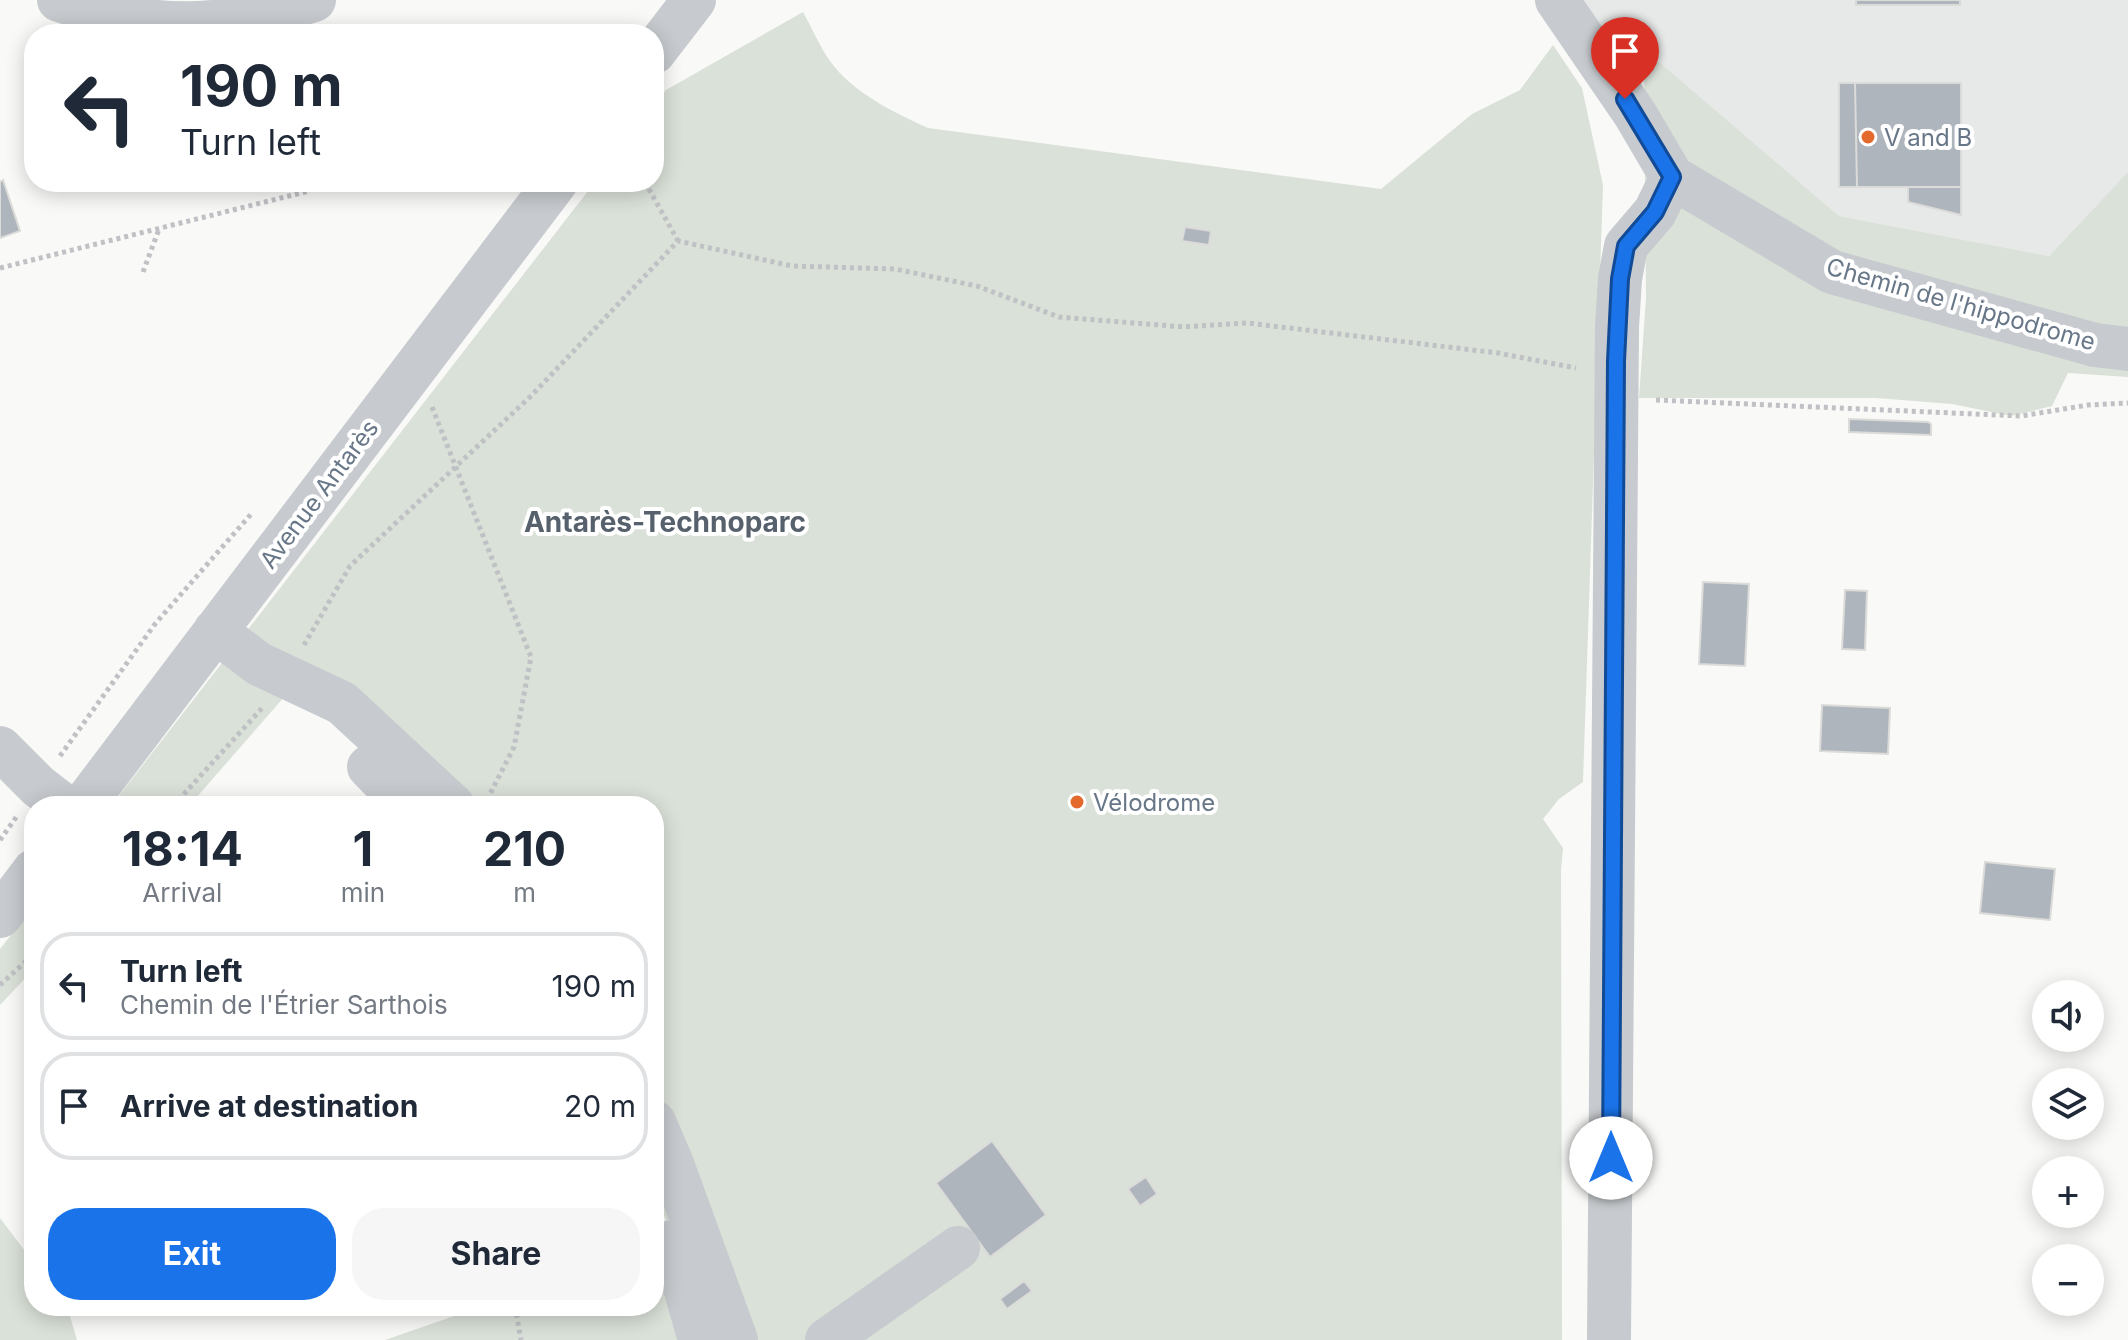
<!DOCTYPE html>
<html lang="en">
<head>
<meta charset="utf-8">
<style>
  body { margin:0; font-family:Inter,sans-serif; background:#f6f6f7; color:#1f2937; height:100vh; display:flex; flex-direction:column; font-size:30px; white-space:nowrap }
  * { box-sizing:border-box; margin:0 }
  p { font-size:26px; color:#747a83 }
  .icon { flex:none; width:44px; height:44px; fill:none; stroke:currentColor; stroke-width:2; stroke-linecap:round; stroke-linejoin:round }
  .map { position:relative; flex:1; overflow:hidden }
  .panel { position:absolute; left:24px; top:796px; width:640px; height:520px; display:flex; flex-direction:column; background:#fff; border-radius:32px; box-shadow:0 4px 20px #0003 }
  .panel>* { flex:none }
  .top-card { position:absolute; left:24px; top:24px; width:640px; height:168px; border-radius:32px; box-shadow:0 4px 20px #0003; background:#fff; color:#1f2937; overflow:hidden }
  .fabs { position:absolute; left:2032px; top:980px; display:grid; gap:16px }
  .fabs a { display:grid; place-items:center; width:72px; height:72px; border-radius:50%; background:#fff; box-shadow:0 4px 20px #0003; font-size:40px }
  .pin { position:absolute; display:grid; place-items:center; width:68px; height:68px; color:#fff; margin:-82px -34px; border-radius:50% 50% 50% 0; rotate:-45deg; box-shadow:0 0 8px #0007 }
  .pin .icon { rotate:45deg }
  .me { position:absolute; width:88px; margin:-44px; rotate:0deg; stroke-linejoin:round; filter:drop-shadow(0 0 6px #0008) }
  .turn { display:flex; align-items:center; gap:28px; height:168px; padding:0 24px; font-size:36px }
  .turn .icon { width:104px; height:104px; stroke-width:2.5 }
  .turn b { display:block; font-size:56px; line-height:68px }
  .eta { display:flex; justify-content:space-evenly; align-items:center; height:136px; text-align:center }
  .eta b { font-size:48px; font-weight:700; line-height:56px }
  .action { display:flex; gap:16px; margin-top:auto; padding:16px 24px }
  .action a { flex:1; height:92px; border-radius:32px; background:#1a73e8; color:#fff; font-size:32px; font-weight:700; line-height:92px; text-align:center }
  .action a+a { background:#f6f6f7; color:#1f2937 }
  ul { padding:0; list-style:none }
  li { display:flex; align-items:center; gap:24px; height:108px; margin:0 16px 12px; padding:0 8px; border:4px solid #e0e1e3; border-radius:32px }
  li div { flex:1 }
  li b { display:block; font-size:30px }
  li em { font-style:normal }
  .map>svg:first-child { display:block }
</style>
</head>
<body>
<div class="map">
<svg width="2128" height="1340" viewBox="0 0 2128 1340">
  <rect width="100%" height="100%" fill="#f9f9f7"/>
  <path fill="#e7e8e8" d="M1578,0h550v172l-79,84 -210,-40 -195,-167 -32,-6z"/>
  <path fill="#dae1d8" d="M803,12c9,16 17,35 27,49 23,32 63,51 98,67l453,61 91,-75 48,-24 33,-45 29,43 21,97 -20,597 -24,17 -16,20 20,29 -2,21 1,471h-849l-59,-150v-384h-215l-148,-117 -102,117h-78l484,-624h59v-76l12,-16z
    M1644,49l195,167 210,40 79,-84v205l-60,-4 -16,33 -41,10 -59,-12 -76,-6h-237l7,-100z
    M34,906v63l-34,36v-56z
    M0,1218l34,45v43h33l10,34h-77z
    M654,1253l27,87h-296l98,-34h171z"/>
  <path fill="#aeb5bc" stroke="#dbdbd9" stroke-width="2" d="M1856,0h104v5h-104z
    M1839,83h16l2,104h-18z
    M1855,83h106v104h-104z
    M3,180l17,51 -20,7v-56z
    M1908,187h53v28l-53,-13z
    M1185,227l26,4 -2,14 -27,-4z
    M1849,419l79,3 3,2v11l-82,-3z
    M1703,582l46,2 -4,82 -46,-2z
    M1845,590l22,1 -2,59 -23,-1z
    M1822,705l68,3 -2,46 -68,-3z
    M1985,862l70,7 -5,51 -70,-7z
    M992,1141l54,74 -56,42 -54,-74z
    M1146,1177l11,17 -17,12 -12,-17z
    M1024,1281l8,10 -25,18 -7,-10z"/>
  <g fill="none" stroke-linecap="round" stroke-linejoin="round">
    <path stroke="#bfc1c4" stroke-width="5" stroke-dasharray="4 4" stroke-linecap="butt" d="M645,182l33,59
      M0,268l309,-77
      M143,272l16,-43
      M1656,400l365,16 67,-11 40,-2
      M432,407l99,250 -17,90 -24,47
      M304,645l46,-79 181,-170 147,-155 114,25 103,3 82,17 82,31 125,10 63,-4 251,30 78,15
      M60,756l95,-132 97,-111
      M173,806l91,-100
      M0,840l17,-24
      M0,985l34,-31
      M515,1306l6,34"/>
    <path stroke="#c7cace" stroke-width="44" d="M59,0c93,32 162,30 255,0
      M1557,0l78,114 37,63 -17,35 -29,34 -6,33 -3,48 -8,1013
      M654,52l40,-52
      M1672,177l160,95 263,73 33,4
      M215,631l44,33 83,39 111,103
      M0,748l38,38 26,20
      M369,767l38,39
      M83,806l473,-624
      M0,916l34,-45
      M654,1122l18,42 64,176
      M672,1242l28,98
      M827,1340l131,-92"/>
  </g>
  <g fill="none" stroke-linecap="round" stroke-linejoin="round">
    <g stroke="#114b97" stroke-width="20">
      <path id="route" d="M1611,1158l5,-797 4,-82 6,-33 29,-34 17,-35 -47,-78"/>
    </g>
    <use href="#route" stroke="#1a73e8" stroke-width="14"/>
  </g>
  <g fill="#e3692d" stroke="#fff" stroke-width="3">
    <circle cx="1868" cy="137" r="8"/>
    <circle cx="1077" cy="802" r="8"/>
  </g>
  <g text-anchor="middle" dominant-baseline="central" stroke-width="8" stroke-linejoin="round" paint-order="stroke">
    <g font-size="24" fill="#687788" stroke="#fff" text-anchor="start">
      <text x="1884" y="137">V and B</text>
      <text x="1093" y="802">Vélodrome</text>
    </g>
    <g font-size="24" fill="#687788" stroke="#fff">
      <text transform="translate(1961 304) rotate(16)">Chemin de l'hippodrome</text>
      <text transform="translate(319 494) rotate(-53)">Avenue Antarès</text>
    </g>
    <g font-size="28" font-weight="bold" fill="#56616d" stroke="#fff">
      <text x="665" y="522">Antarès-Technoparc</text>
    </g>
  </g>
</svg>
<div class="fabs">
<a><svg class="icon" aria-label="sound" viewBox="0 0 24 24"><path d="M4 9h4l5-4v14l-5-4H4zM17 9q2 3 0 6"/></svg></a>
<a><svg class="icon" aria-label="layers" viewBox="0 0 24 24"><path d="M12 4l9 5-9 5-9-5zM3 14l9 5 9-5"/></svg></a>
<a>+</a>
<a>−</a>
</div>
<div class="pin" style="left:1625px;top:99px;background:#d93025"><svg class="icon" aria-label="arrive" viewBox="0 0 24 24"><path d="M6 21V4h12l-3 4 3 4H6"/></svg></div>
<svg class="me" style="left:1611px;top:1158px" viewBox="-20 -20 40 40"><circle r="19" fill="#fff"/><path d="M0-13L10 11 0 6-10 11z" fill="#1a73e8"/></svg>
<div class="top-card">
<div class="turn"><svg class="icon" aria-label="left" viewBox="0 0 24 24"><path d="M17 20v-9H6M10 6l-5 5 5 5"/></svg><div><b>190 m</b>Turn left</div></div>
</div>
<section class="panel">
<div class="eta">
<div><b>18:14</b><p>Arrival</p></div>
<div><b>1</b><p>min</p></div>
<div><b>210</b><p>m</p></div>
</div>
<ul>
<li><svg class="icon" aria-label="left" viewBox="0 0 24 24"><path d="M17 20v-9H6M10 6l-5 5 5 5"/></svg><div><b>Turn left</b><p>Chemin de l'Étrier Sarthois</p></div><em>190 m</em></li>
<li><svg class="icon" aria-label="arrive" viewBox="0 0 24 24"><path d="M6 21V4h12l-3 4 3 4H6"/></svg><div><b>Arrive at destination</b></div><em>20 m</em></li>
</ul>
<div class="action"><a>Exit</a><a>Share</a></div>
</section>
</div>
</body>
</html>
